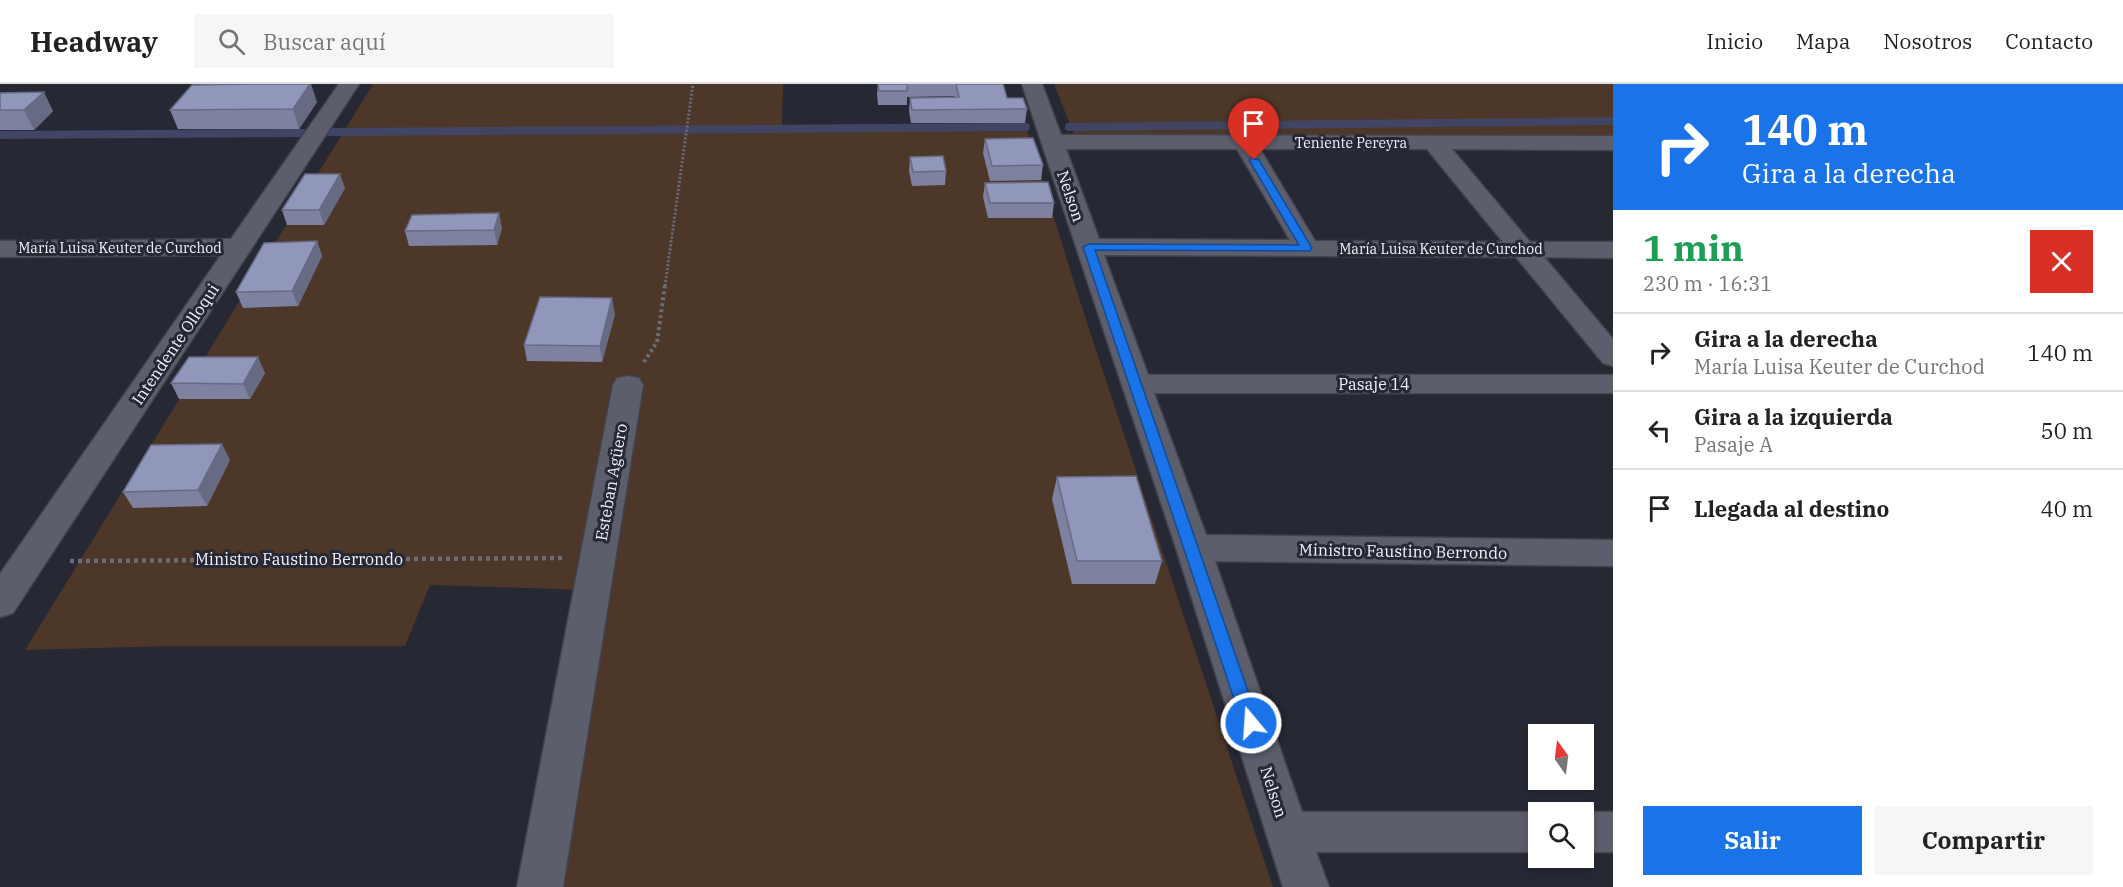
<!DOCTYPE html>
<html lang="es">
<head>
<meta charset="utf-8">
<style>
  body { margin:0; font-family:"IBM Plex Serif",serif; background:#f6f6f6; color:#222; height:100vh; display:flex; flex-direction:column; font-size:22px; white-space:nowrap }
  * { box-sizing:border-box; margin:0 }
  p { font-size:20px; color:#767676 }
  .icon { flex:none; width:33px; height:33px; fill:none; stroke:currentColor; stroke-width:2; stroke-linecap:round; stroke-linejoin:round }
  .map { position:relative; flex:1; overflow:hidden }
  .sheet { display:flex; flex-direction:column; background:#fff; width:510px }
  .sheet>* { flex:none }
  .hud { background:#1a73e8; color:#fff; overflow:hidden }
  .needle { width:39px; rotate:346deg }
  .buttons { position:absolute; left:1528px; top:640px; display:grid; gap:12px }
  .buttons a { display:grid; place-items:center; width:66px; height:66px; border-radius:0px; background:#fff; box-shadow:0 3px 9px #0003; font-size:30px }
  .pin { position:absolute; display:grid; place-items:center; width:51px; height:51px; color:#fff; margin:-62px -26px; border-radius:50% 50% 50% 0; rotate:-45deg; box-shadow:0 0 6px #0007 }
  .pin .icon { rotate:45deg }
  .me { position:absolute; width:66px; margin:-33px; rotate:342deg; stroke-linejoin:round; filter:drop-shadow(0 0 4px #0008) }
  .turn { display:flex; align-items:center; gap:21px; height:126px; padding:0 30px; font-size:27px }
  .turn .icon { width:78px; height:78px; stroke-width:2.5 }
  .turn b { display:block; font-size:42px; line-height:51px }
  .round { display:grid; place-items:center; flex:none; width:63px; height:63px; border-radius:0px; background:#f6f6f6 }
  .headline { display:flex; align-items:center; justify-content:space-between; height:102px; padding:0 30px }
  h1 { font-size:36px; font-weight:700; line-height:45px; color:#1e9e55 }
  .button { display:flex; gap:12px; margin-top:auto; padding:12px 30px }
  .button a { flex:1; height:69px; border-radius:0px; background:#1a73e8; color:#fff; font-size:24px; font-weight:700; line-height:69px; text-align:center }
  .button a+a { background:#f6f6f6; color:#222 }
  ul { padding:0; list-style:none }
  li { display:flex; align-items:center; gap:18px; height:78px; padding:0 30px; border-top:2px solid #e0e0e0 }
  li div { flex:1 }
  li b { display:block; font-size:22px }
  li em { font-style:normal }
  header { display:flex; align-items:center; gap:36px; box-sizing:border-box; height:84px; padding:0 30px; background:#fff; border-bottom:2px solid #e0e0e0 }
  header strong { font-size:28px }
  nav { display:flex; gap:33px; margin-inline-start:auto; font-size:21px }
  .search { width:420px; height:54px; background:#f6f6f6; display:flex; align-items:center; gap:15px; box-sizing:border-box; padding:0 21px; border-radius:0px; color:#767676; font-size:22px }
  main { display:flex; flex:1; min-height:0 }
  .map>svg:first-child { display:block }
</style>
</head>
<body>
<header>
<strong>Headway</strong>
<div class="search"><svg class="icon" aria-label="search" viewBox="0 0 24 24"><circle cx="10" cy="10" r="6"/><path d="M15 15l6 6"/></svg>Buscar aquí</div>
<nav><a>Inicio</a><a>Mapa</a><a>Nosotros</a><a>Contacto</a></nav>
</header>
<main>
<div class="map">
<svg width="1613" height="803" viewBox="0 0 1613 803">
  <rect width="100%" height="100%" fill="#262834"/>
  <path fill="#4d3728" d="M373,0h410l-1,41 243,-2 51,166 197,598h-733l52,-297 -162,-5 -25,61h-235l-145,4z
    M1054,0h559v54l-539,-4z"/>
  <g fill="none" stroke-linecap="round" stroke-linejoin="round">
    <path stroke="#414564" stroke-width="8" d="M1069,43l544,-6
      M330,48l696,-5
      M0,51l303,-2"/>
    <g stroke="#41434d" stroke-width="3">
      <path id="minor" d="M339,0h20l-346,529 -13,4v-43l221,-319 -221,2v-16l231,-2z
        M1022,0h20l19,51 552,1v14l-161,-1 78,93h83v16l-69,-1 69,82v27l-10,-3 -87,-106 -412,-2 44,120h465v18h-459l52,142 407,5v26l-398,-5 87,251h237l3,1h-3v39h-223l13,35h-46l-107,-339zM1066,65h171l53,91 -191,-1zM1260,65h167l76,93 -188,-1z
        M628,292l11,2 4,7 -80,502h-46l96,-502 4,-7z
        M1584,728h29v40h-29v-39h-3z"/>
    </g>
    <path stroke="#6a6c77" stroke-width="3" stroke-dasharray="2 2" stroke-linecap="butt" d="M665,202l28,-202"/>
    <path stroke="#6a6c77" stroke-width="4" stroke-dasharray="3 3" stroke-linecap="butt" d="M644,278l13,-20 8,-57"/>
    <path stroke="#6a6c77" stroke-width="4.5" stroke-dasharray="4 4" stroke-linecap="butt" d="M70,477l494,-3"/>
    <use href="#minor" fill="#5c5e6c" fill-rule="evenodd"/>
  </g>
  <path fill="#7d82a1" d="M878,0h125l4,14 20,11 -2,14h-114l-2,-12 1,-13 44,-1v-1l-47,1v8h-29l-1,-11z
    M0,9l53,18 -19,19h-34z
    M317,18l-18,27h-121l-8,-19z
    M985,55l58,26 -2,15 -51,1 -7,-28z
    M910,73l36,14 -1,14 -33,1 -3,-15z
    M985,99l69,20 -2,15h-64l-5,-21z
    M345,104l-21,37h-37l-5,-15z
    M502,144l-5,17 -88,1 -4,-15z
    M317,157l5,15 -24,50 -55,2 -7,-16z
    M615,230l-13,48 -75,-1 -3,-16z
    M265,289l-15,26h-71l-8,-16z
    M230,376l-23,46 -74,2 -10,-16z
    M1057,393l105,84 -7,23h-83l-20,-85z"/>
  <path fill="#666a83" d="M310,0h1l6,18 -18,27 -6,-20z
    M44,8l9,19 -19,19 -10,-20z
    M340,90l5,14 -21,37 -5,-15z
    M499,129l3,15 -5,17 -3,-15z
    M317,157l5,15 -24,50 -6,-15z
    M612,214l3,16 -13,48 -2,-16z
    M258,273l7,16 -15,26 -7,-15z
    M222,360l8,16 -23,46 -9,-16z"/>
  <path fill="#9197bb" stroke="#666a83" stroke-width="1.5" d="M257,0h53l-17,25 -123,1 22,-25z
    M878,0h29v7h-28z
    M956,0h47l4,14h16l4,11 -115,1 -2,-12 49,-1z
    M44,8l-20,18h-24v-17z
    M1033,54l10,27 -51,1 -7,-27z
    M943,72l3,15 -33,1 -3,-15z
    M305,90h35l-21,36h-37z
    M1048,98l6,21h-64l-5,-20z
    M499,129l-5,17 -89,1 7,-16z
    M317,157l-25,50 -56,1 28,-49z
    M540,213l72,1 -12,48 -76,-1z
    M189,273h69l-15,27 -72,-1z
    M222,360l-24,46 -75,2 28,-47z
    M1136,392l26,85h-85l-20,-84z"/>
  <path fill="#1a73e8" stroke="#114b97" stroke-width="1.5" d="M1251,74l8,2 53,88 -2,3 -215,-1 164,473 -3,5 -5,2 -6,-2 -3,-5 -159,-476 6,-3 210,1 -50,-85z"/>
  <g text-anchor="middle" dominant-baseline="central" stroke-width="6" stroke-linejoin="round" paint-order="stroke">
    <g font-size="14" fill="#f1f3fb" stroke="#262834">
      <text x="1351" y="59">Teniente Pereyra</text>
      <text x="120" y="164">María Luisa Keuter de Curchod</text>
      <text x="1441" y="165">María Luisa Keuter de Curchod</text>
    </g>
    <g font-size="16" fill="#f1f3fb" stroke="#262834">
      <text transform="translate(1071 112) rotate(71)">Nelson</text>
      <text transform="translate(175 260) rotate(-56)">Intendente Olloqui</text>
      <text x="1374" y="300">Pasaje 14</text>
      <text transform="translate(611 398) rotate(-80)">Esteban Agüero</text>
      <text transform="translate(1403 467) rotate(1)">Ministro Faustino Berrondo</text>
      <text x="299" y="475">Ministro Faustino Berrondo</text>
      <text transform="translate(1274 708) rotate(72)">Nelson</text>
    </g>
  </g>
</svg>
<div class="buttons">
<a><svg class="needle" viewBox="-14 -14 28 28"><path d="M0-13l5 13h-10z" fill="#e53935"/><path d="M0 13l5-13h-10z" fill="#767676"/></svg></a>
<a><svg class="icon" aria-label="search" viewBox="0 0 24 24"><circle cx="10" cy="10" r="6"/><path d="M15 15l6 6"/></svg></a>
</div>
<div class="pin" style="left:1254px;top:76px;background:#d93025"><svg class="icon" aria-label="arrive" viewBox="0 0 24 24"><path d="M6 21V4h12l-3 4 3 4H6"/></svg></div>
<svg class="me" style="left:1251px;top:639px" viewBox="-20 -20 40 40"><circle r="17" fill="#1a73e8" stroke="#fff" stroke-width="3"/><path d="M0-11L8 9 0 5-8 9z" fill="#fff"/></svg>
</div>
<section class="sheet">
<div class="hud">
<div class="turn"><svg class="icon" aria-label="right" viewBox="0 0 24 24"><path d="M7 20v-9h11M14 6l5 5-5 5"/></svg><div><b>140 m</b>Gira a la derecha</div></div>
</div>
<div class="headline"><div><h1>1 min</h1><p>230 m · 16:31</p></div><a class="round" style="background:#d93025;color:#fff"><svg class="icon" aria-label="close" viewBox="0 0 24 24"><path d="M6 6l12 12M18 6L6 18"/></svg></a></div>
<ul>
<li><svg class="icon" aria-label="right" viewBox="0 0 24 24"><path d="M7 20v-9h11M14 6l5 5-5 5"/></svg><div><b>Gira a la derecha</b><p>María Luisa Keuter de Curchod</p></div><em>140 m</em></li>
<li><svg class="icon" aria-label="left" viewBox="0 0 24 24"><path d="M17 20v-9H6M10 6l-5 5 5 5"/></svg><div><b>Gira a la izquierda</b><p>Pasaje A</p></div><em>50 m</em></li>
<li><svg class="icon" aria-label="arrive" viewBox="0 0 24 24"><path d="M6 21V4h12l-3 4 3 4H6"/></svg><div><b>Llegada al destino</b></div><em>40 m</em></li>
</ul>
<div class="button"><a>Salir</a><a>Compartir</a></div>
</section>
</main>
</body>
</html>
